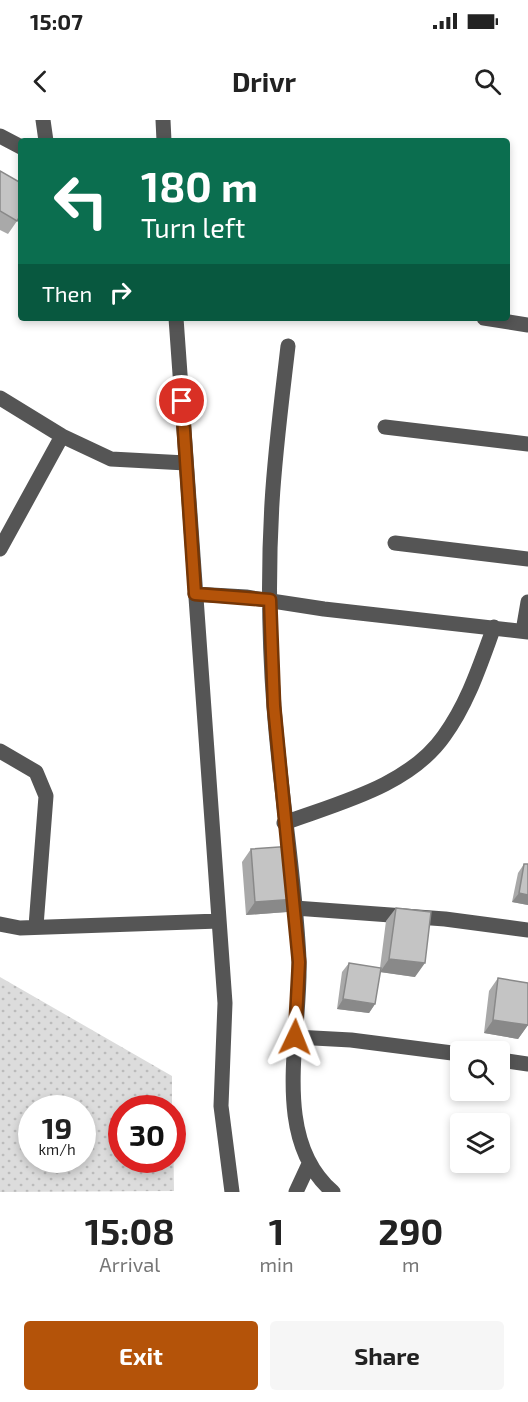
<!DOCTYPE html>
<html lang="en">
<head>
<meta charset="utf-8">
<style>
  body { margin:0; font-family:"Exo 2",sans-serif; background:#f6f6f6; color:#222; height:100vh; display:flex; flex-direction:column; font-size:22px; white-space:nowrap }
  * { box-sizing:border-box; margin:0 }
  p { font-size:20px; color:#767676 }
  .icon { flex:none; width:33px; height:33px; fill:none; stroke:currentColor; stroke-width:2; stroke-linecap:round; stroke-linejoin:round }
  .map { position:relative; height:1072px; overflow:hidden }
  .details { display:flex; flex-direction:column; background:#fff; flex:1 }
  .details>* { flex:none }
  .guide { position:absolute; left:18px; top:18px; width:492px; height:183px; border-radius:6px; box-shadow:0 3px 9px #0003; background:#0b6e4f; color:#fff; overflow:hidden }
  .tools { position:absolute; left:450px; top:921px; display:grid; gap:12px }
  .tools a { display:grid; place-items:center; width:60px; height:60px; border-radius:6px; background:#fff; box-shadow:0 3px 9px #0003; font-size:30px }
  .speed { position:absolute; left:18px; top:975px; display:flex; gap:12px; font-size:30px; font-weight:700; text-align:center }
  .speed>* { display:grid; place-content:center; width:78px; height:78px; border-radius:50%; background:#fff; box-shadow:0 3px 9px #0003; line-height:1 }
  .speed small { font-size:15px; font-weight:400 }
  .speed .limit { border:9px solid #d22; background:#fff; color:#111 }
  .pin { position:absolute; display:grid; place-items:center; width:51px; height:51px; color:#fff; margin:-26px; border:3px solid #fff; border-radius:50%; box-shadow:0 2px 6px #0007 }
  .me { position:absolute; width:66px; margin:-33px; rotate:2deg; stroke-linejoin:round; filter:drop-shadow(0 0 4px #0008) }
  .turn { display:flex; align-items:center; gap:21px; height:126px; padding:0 24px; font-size:27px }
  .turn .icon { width:78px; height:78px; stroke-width:2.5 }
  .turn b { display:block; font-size:42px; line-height:51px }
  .then { display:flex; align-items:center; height:57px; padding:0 24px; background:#0003; gap:12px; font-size:22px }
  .eta { display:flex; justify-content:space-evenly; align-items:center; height:102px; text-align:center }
  .eta b { font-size:36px; font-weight:700; line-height:42px }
  .action { display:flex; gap:12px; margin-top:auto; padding:12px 24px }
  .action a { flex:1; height:69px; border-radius:6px; background:#b45309; color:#fff; font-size:24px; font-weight:700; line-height:69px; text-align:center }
  .action a+a { background:#f6f6f6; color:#222 }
  .status { display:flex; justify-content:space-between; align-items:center; height:42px; padding:0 30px; background:#fff; direction:ltr }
  .status svg { height:16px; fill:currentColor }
  header { display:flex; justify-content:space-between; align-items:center; height:78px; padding:0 24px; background:#fff; font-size:27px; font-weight:700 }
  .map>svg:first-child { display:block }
</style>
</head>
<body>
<div class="status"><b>15:07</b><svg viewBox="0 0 49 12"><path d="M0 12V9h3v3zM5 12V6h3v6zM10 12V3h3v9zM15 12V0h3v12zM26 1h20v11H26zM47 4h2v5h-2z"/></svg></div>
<header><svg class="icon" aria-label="back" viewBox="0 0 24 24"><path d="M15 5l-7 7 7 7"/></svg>Drivr<svg class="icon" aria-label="search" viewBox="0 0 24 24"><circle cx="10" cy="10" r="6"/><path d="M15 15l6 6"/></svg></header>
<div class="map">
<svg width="528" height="1072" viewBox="0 0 528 1072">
  <defs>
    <pattern id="grass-dots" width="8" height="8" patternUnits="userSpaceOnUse" patternTransform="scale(1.5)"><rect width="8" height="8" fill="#dcdcdc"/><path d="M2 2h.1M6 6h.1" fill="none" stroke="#bbb" stroke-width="1.8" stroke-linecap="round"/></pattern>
  </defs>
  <rect width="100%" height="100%" fill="#fff"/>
  <path fill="url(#grass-dots)" fill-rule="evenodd" d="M0,857l172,99v32h-50v52h50l1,-41 1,72 -174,1zM32,988h50v52h-50z"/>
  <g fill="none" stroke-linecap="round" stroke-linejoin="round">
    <path stroke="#555" stroke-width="15" d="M43,0l3,21
      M163,0l1,21
      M0,16l21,11
      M176,198l49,685 -4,103 11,86
      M484,198l44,7
      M288,226c-6,52 -13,105 -16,157 -4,68 -3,137 2,204 6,84 21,168 25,252 3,74 -30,178 34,233
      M0,278l62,38 49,23 75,4
      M385,307l143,17
      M395,423l133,16
      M0,429l62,-113
      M195,474l51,3 78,12 204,23
      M523,511l5,-29
      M0,631l36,21 10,24 -10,130
      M284,703c54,-20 125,-37 160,-87 24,-33 36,-71 50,-109
      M295,788l150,11 83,11
      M0,804l20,4 199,-7
      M295,917l56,3 109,14
      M500,940l28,4
      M296,1072l13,-28"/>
  </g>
  <path fill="#a9a9a9" d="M0,51l17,50 -9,13 -8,-4z
    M251,729l36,63 -41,3 -4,-53z
    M524,744l4,41 -16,-3 6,-29z
    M396,788l19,69 -35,-5 -5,32 -6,9 -32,-4 5,-37 7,-9 31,5 6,-47z
    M498,858l30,47 -10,14 -34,-6 5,-42z"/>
  <path fill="#898989" d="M519,773l9,2v10l-16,-3z
    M297,779l-10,13 -41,3 9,-13z
    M389,839l36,4 -10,14 -35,-5z
    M343,879l32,5 -6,9 -32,-4z
    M493,900l35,5 -10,14 -34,-6z"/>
  <path fill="#c4c4c4" stroke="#898989" stroke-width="1.5" d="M0,51l21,12v31l-4,7 -17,-10z
    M293,726l4,53 -42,3 -4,-53z
    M524,744h4v31l-9,-2z
    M396,788l35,4 -6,51 -36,-4z
    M349,843l32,5 -6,36 -32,-5z
    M498,858l30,5v42l-35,-5z"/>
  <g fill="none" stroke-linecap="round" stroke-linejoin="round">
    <g stroke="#753606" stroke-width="15">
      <path id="route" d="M182,281l13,193 75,6 4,106 25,256 -4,75"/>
    </g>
    <use href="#route" stroke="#b45309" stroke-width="10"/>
  </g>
</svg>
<div class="tools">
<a><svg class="icon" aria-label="search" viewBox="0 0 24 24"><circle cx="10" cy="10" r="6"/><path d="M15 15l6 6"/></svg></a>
<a><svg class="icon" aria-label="layers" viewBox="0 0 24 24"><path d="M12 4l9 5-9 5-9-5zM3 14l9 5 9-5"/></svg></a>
</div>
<div class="speed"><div>19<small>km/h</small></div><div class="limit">30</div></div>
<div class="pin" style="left:182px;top:281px;background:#d93025"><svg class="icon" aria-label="arrive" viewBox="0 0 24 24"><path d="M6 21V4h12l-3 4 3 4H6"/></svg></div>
<svg class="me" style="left:295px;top:917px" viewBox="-20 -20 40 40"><path d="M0-17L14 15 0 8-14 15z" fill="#b45309" stroke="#fff" stroke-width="4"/></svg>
<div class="guide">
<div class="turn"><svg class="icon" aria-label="left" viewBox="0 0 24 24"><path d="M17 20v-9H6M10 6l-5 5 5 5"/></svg><div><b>180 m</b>Turn left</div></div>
<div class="then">Then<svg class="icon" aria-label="right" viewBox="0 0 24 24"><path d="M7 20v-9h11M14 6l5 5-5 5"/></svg></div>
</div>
</div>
<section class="details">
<div class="eta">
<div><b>15:08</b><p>Arrival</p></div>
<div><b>1</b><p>min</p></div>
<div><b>290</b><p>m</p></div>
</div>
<div class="action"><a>Exit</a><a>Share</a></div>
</section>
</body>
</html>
